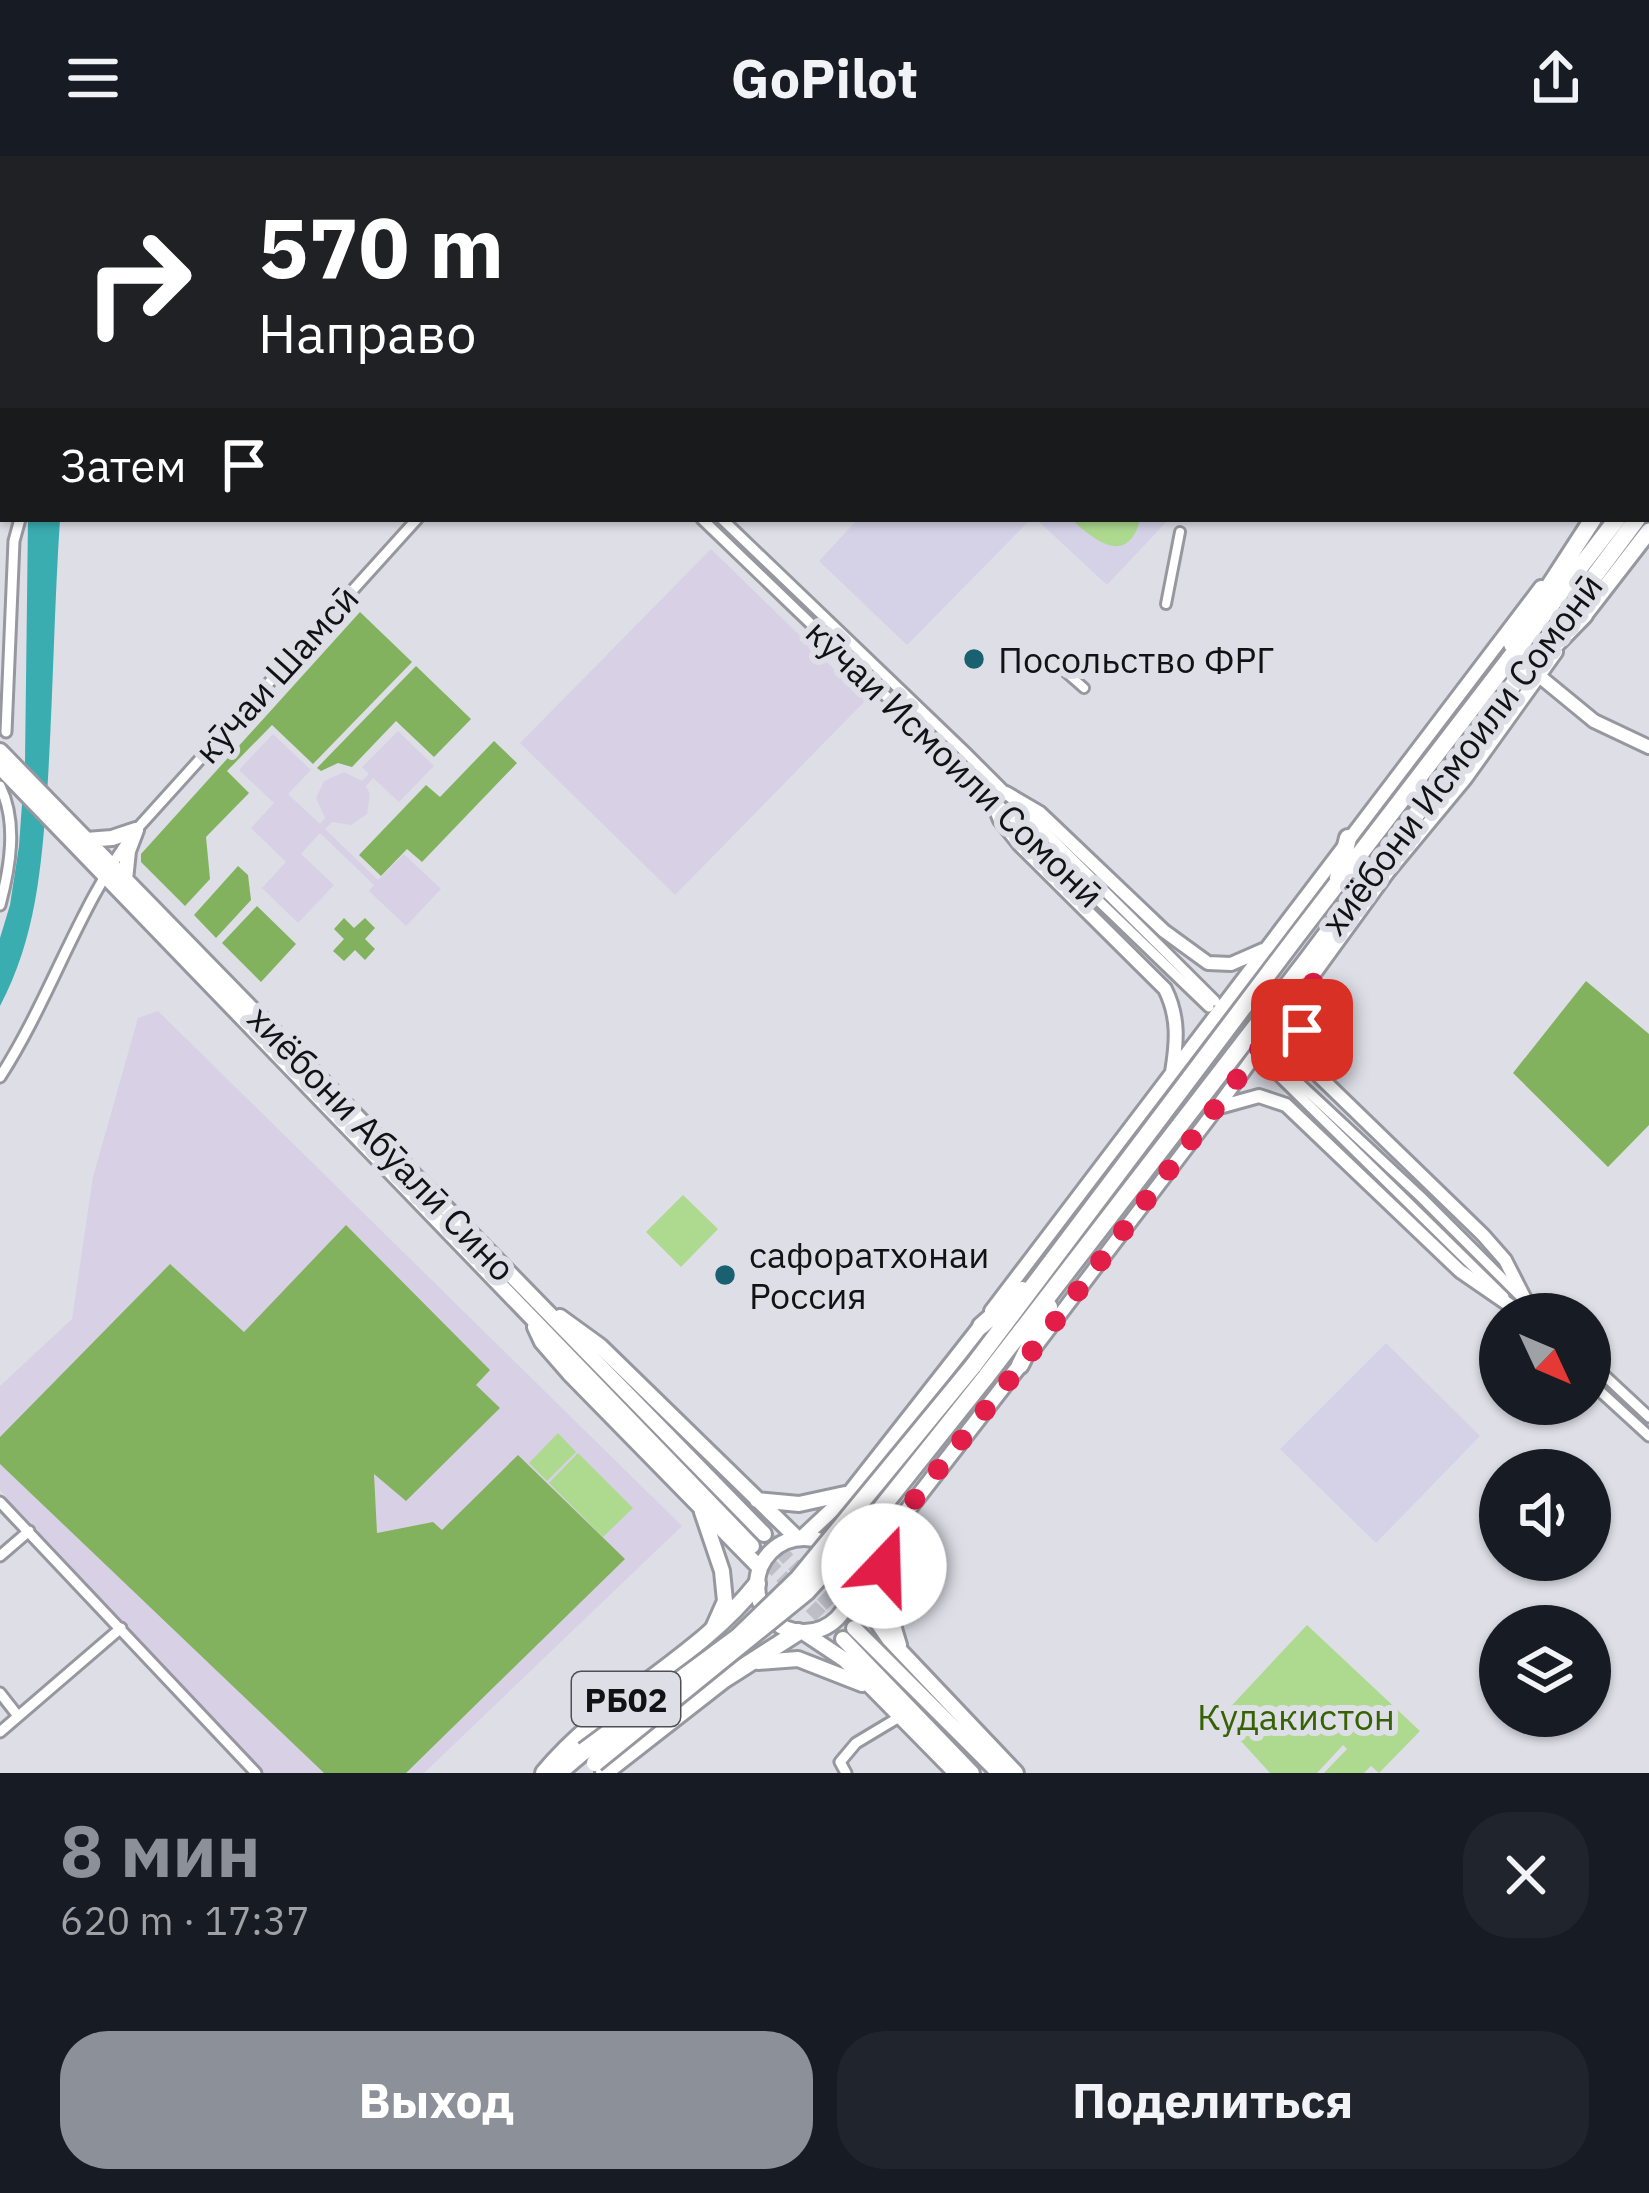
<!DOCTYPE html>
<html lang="ru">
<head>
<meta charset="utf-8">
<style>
  body { margin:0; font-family:"IBM Plex Sans",sans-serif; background:#20242c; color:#f1f3f6; height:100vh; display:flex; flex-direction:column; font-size:45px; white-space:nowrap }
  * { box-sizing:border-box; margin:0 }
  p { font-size:39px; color:#9ea1a6 }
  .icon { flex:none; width:66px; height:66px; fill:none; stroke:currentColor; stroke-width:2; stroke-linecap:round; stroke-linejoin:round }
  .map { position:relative; height:1617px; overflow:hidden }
  .side { display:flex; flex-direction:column; background:#171b24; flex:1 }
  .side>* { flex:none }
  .banner { position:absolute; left:0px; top:0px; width:1650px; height:366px; box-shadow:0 3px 9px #0004; background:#202124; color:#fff; overflow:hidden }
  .needle { width:78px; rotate:134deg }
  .tools { position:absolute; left:1479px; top:1137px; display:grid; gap:24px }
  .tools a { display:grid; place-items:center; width:132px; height:132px; border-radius:50%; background:#171b24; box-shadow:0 3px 9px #0004; font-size:60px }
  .pin { position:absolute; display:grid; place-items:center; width:102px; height:102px; color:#fff; margin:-51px; border-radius:24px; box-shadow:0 6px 18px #0006 }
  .me { position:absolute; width:132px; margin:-66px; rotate:21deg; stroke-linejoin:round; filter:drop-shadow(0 0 9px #0008) }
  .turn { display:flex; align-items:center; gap:42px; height:252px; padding:0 60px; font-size:54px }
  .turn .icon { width:156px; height:156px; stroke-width:2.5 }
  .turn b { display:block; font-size:84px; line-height:102px }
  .then { display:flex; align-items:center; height:114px; padding:0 60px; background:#0003; gap:24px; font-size:45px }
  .round { display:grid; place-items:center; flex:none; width:126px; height:126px; border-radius:48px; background:#20242c }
  .overview { display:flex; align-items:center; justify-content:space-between; height:204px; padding:0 60px }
  h1 { font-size:72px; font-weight:800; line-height:90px; color:#8c9099 }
  .button { display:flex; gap:24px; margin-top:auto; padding:24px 60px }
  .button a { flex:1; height:138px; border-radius:48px; background:#8c9099; color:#fff; font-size:48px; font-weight:800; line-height:138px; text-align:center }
  .button a+a { background:#20242c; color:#f1f3f6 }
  header { display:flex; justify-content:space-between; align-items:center; height:156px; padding:0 60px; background:#171b24; font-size:54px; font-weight:800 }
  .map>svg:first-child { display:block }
</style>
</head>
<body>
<header><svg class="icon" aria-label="menu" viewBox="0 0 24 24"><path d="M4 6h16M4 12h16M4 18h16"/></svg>GoPilot<svg class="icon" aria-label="share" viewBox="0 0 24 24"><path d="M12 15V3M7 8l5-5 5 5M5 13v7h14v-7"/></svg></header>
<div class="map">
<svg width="1649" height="1617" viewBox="0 0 1649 1617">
  <rect width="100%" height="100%" fill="#dddee6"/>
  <path fill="#d5d2e8" d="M858,363h173l-124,126 -88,-84z
    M1036,363h133l-62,66z
    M1386,1187l94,93 -104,107 -96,-94z"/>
  <path fill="#d8d1e6" d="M711,393l155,151 -191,195 -155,-152z
    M398,575l36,35 -35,36 -26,-24 -7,8 4,8 -3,20 -16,11 -19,-3 -7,7 53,51 26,-26 37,35 -35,37 -37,-35 5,-6 -54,-52 -19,21 33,31 -36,38 -36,-35 24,-26 -35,-34 23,-25 -35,-33 34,-36 38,36 -23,24 32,30 5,-6 -9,-20 8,-17 20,-9 18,9 7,-7 -7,-7z
    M158,855l524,515 -258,247h-163l-261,-283v-104l72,-67 21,-142 45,-159z"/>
  <path fill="#adda8f" d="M1071,363h69v1c-13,48 -47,19 -69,-1z
    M683,1039l35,34 -37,38 -35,-35z
    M558,1277l18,19 -29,29 -18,-18z
    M578,1297l55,55 -30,29 -54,-54z
    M1307,1469l113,106 -41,42 -8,-7 -7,7h-40l23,-24 -4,-4 -26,28h-47l-50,-55z"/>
  <path fill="#82b25e" d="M360,456l52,50 -99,102 -41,-39 -45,46 22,22 -43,44 4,42 -25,27 -44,-44v-8z
    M416,510l55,53 -37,38 -38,-36 -44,46 -14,-4 -17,8 -4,-3z
    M494,585l23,22 -95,99 -15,-13 -26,27 -22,-21 67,-70 14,12z
    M238,710l10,9 3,25 -35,38 -22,-23z
    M257,750l39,38 -35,38 -39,-39z
    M344,762l10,10 11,-10 10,10 -10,11 10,10 -10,11 -10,-10 -11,11 -11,-10 11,-12 -10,-10z
    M1586,825l63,53v91l-41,42 -95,-94z
    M346,1069l144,145 -14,15 24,23 -94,93 -32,-27 3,59 56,-11 9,8 76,-75 107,104 -219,214h-82l-324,-309v-27l170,-173 74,68z"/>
  <path fill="#3aadb1" d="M28,363h32c-6,91 -7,183 -13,275 -6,75 -11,144 -47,212v-68l10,-33 9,-59 6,-84z"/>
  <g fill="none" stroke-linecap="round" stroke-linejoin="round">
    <path stroke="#bfbfc7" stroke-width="9" stroke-dasharray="9 4.5" stroke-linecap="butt" d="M1218,849l52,51
      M1213,855l51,50"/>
    <path stroke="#bfbfc7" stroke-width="14" stroke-dasharray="14 7" stroke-linecap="butt" d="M764,1378l90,94
      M752,1390l91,93"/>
    <g stroke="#97979f" stroke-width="14">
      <path id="pedestrian" d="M1166,448l14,-72
        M1051,503l33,29"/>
    </g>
    <g stroke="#97979f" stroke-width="15">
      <path id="minor" d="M62,3l2,-3
        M120,3l1,-3
        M741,3l2,-3
        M0,9l3,-5
        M0,41l3,1
        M0,137l3,-30
        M702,363l507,488
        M722,363l243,233 250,249
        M6,576l8,-191 6,-22
        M0,630c18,36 10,82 0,119
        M1270,900l151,141 117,117
        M1264,905l240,236
        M0,921c51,-79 79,-173 136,-247l281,-311
        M1590,1206l59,55
        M1590,1226l59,54
        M0,1346l256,271
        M0,1400l29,-25
        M0,1537l18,23
        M0,1576l121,-104
        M846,1617l-6,-11 16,-19 45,-27"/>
    </g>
    <g stroke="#97979f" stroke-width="18">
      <path id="tertiary" d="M1538,519l56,46 55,26
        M1006,637l34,20 124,118 44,32 23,1 32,-14
        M993,647l7,17 19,24 146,145c14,28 12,53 7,83
        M1312,830l-10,45 15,43 166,161 22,25 23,45
        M1223,950l36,-10 27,9 174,166 61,42
        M991,1155l550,-724
        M1036,1190l180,-237 172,-237 77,-93 91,-127"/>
    </g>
    <g stroke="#97979f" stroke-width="20">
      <path id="secondary" d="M1632,0l4,3
        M1647,14l2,2
        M0,595l764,783
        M0,611l752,779
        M86,684l26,-2 24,-8
        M125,724l3,-29 8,-21
        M560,1161l40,29 197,192
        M535,1171l7,15 27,31 191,195
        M757,1344l42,4 46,-10
        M702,1356l20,59 3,30 -12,27
        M891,1377c-11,51 -7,63 8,112
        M803,1381l47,-44 131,-167
        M757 1429a47 47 0 1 1 94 0a47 47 0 1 1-94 0Z
        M851,1427l169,-218
        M852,1429l37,54 127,134
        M854,1472l145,145
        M803,1476l42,28 111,113
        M843,1483l129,134
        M758,1506l40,-3 64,25"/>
    </g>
    <g stroke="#97979f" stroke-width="21">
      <path id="primary" d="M1611,0l3,3
        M1647,34l2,2
        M1647,297l2,-3
        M1584,459l65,-84"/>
    </g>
    <g stroke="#97979f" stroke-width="22">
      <path id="trunk" d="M1647,324l2,-2
        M1647,350l2,-2
        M1512,488l81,-125
        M1543,501l41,-42
        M1338,722l10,-40
        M981,1170l41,-36
        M1020,1209l29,-58
        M973,1210l323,-429 321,-418
        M985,1222l323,-419 329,-440
        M544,1617c60,-73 154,-114 213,-189
        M558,1617l26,-22
        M604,1617l119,-93 75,-48"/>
    </g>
    <use href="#pedestrian" stroke="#fff" stroke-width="8"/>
    <use href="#minor" stroke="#fff" stroke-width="9"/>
    <use href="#tertiary" stroke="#fff" stroke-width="12"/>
    <use href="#secondary" stroke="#fff" stroke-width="14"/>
    <use href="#primary" stroke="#fff" stroke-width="15"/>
    <use href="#trunk" stroke="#fff" stroke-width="16"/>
    <g stroke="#97979f" stroke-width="22" stroke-linecap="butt">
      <path id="trunk-bridge" d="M584,1595l154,-114 60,-58 175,-213
        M595,1607l211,-171 69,-76 110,-138"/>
    </g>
    <use href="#trunk-bridge" stroke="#fff" stroke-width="16"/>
  </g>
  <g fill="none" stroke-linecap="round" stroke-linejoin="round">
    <path stroke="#e11d48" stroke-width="21" stroke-dasharray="0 37.8" d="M884,1410l8,-38 156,-197 271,-361 -10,23 -7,37"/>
  </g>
  <g fill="#196070" stroke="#dddee6" stroke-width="4.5">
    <circle cx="974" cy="503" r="12"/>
    <circle cx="725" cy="1119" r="12"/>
  </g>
  <g text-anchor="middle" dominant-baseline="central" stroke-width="12" stroke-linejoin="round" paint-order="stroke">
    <rect fill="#dddee6" stroke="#4f4f54" stroke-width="3" x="572" y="1516" width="108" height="54" rx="9"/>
    <g font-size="33" font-weight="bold" fill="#121215">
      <text x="626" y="1543">РБ02</text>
    </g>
    <g font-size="36" fill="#121215" stroke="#dddee6" text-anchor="start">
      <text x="998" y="503">Посольство ФРГ</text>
      <text x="749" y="1098">сафоратхонаи<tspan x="749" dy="41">Россия</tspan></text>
    </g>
    <g font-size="36" fill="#121215" stroke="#dddee6">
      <text transform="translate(276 518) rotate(-48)">кӯчаи Шамсӣ</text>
      <text transform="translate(1461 598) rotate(-53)">хиёбони Исмоили Сомонӣ</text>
      <text transform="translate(955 607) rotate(44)">кӯчаи Исмоили Сомонӣ</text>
      <text transform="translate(382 987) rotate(46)">хиёбони Абӯалӣ Сино</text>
    </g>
    <g font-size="36" fill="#366204" stroke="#dddee6">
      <text x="1296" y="1560">Кудакистон</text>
    </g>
  </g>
</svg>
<div class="tools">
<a><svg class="needle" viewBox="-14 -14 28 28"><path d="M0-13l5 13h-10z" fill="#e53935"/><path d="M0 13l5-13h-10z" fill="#9ea1a6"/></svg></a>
<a><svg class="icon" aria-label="sound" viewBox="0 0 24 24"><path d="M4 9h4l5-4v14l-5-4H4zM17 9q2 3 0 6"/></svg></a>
<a><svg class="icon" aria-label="layers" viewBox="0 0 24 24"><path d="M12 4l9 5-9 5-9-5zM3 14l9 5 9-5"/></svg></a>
</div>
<div class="pin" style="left:1302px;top:874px;background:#d93025"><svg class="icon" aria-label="arrive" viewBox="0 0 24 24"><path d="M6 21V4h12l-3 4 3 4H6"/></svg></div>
<svg class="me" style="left:884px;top:1410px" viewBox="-20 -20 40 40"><circle r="19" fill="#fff"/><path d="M0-13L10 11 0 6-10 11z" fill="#e11d48"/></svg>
<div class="banner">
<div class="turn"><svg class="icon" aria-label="right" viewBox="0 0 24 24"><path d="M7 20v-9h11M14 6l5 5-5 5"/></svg><div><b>570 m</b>Направо</div></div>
<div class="then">Затем<svg class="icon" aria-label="arrive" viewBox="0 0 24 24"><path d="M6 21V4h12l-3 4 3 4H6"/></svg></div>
</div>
</div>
<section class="side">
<div class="overview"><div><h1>8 мин</h1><p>620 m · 17:37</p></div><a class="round"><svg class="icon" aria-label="close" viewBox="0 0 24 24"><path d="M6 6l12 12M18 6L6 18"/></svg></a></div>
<div class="button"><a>Выход</a><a>Поделиться</a></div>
</section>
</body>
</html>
